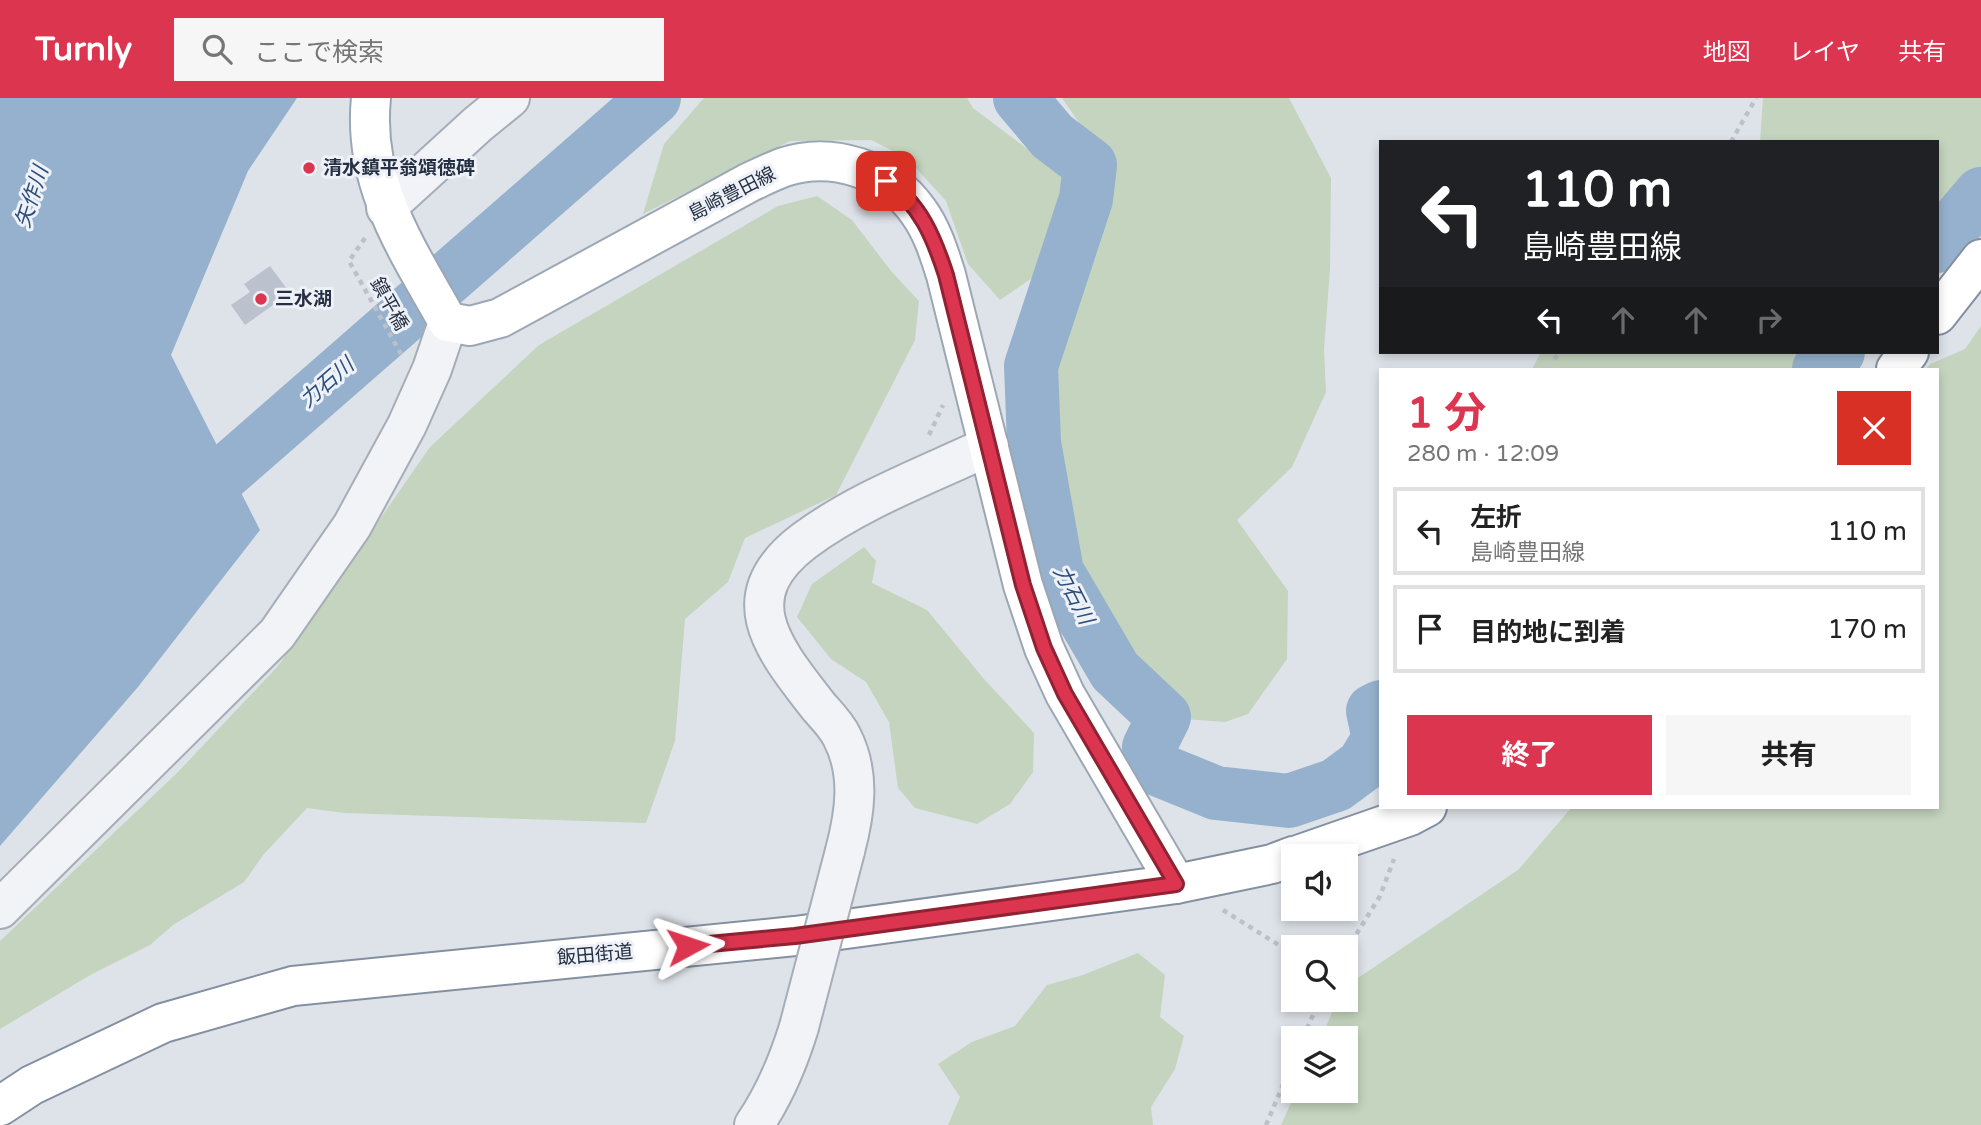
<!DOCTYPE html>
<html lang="ja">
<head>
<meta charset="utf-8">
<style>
  body { margin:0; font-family:"Varela Round","Noto Sans JP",sans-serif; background:#f6f6f6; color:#222; height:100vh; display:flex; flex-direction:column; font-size:26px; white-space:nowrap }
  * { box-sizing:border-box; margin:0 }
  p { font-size:23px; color:#767676 }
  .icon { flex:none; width:38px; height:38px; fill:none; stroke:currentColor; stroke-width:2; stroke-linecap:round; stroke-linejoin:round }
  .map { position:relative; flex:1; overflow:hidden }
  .details { position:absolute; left:1379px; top:270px; width:560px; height:441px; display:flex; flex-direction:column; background:#fff; border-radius:0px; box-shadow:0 4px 10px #0003 }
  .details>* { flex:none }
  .guide { position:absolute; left:1379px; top:42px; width:560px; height:214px; border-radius:0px; box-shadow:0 4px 10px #0003; background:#202124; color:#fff; overflow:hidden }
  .tools { position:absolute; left:1281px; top:746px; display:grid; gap:14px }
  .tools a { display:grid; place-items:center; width:77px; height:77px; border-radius:0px; background:#fff; box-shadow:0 4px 10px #0003; font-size:35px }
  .pin { position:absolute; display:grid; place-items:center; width:60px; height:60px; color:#fff; margin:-30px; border-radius:14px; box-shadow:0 4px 10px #0006 }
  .me { position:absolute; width:77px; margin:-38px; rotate:85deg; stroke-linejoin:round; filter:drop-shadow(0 0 5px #0008) }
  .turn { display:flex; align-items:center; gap:24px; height:147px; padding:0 28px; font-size:32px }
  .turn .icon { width:91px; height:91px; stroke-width:2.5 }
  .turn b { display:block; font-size:49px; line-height:60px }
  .lanes { display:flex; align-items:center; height:66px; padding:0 28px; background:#0003; justify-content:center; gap:35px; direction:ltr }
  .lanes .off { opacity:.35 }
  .round { display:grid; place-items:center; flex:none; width:74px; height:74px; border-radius:0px; background:#f6f6f6 }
  .overview { display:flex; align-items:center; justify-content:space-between; height:119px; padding:0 28px }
  h1 { font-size:42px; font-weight:700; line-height:52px; color:#dc354f }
  .cta { display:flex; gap:14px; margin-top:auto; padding:14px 28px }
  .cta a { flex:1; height:80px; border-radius:0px; background:#dc354f; color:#fff; font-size:28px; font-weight:700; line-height:80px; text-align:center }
  .cta a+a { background:#f6f6f6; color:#222 }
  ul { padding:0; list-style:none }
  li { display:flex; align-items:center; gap:21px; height:88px; margin:0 14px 10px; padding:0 14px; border:4px solid #e0e0e0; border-radius:0px }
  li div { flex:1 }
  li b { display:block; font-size:26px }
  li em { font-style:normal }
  header { display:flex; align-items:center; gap:42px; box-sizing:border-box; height:98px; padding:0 35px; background:#dc354f; color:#fff }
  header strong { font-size:33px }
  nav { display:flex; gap:38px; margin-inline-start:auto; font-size:24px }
  .search { width:490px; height:63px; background:#f6f6f6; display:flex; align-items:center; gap:18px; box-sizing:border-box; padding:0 24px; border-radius:0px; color:#767676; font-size:26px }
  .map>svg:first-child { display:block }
</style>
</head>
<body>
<header>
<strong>Turnly</strong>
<div class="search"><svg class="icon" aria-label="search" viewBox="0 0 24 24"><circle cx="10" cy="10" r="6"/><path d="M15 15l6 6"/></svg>ここで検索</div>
<nav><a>地図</a><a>レイヤ</a><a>共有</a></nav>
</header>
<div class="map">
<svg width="1981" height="1027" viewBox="0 0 1981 1027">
  <rect width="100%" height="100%" fill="#dee3e9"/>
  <path fill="#c4d4be" d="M704,0h263l6,10 91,69 -6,39 -26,62 -32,22 -32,-36 -22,-63 -39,-43 -36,-18 -81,1 -147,73 21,-70z
    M1062,0h227l42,80 -1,90 -6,82 2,42 -34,75 -55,53 51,71 -1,68 -39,55 -23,8 -42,-3 -18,-22 -26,-24 -32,-50 -30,-61 -26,-97 4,-83 15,-80 35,-97 2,-42z
    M1763,0h218v75l-44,54v-85h-177z
    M817,98l35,24 39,51 28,30 -4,39 -79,155 -91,43 -17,44 -43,37 -10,122 -29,82 -302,-10 -37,-5 -43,46 -20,28 -71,43 -23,20 -58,29 -92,55v-88l178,-169 100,-106 152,-219 109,-102 239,-139z
    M1981,228v799h-700l16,-35h49v-52h-25l17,-39h8v-13l172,-116 54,-63h365v-438h-11l4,-5 35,-15z
    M1541,254h266l-16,17h-259z
    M864,449l12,14 -4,22 55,27 57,69 50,54 -1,39 -23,32 -33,20 -62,-16 -17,-20 -9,-66 -23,-40 -35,-23 -34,-42 15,-33z
    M1138,855l27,22 -5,42 24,19 -9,33 -24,38 2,18h-205l12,-28 -22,-33 34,-22 43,-16 32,-41 36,-10z"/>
  <path fill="#95b1cd" d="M0,0h297l-49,73 -77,184 89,175 -122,157 -138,159z"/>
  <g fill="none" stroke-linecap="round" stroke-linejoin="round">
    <path stroke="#95b1cd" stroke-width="54" d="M1020,0l32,38 38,29 -4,34 -55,167 3,77 23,129 58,99 49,46 -15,30 8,22 59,24 73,8 47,-16 27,-20 16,-26 -6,-28 8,-4
      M1937,148l44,-52
      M1819,271l19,-17
      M172,421l482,-421"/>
  </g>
  <path fill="#bbc2cd" d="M270,168l20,27 -45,32 -14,-20 19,-13 -6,-8z"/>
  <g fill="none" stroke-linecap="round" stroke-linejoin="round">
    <g stroke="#a6adb7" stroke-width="42">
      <path id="minor" d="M386,110l92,-84 32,-26
        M845,753c10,-38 16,-77 -3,-114 -5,-11 -15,-21 -23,-30 -44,-57 -90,-109 -15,-166 55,-41 124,-66 185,-95
        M0,811l277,-275 75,-108 55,-101 25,-56 16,-47
        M754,1027c21,-31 34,-62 45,-98"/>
    </g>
    <g stroke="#9ca7b6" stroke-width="42">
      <path id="major" d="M371,0c-9,87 37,152 77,224l22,4 30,-8 250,-136c11,-5 23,-11 34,-15 49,-16 105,3 134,44 14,19 21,42 28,64l77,310 21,63 21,46 111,190"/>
    </g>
    <g stroke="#8490a1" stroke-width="42">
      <path id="highway" d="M1937,217l44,-56
        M1896,271l13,-17
        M1295,758l115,-40 17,-9
        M0,1008l32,-21 131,-62 130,-37 502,-50 381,-52 96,-20 21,-8"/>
    </g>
    <path stroke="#bcc0c8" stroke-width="4.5" stroke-dasharray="5 5" stroke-linecap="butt" d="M1731,44l25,-44
      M365,140l-16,23 52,93
      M1554,261l8,-7
      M929,337l14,-30
      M1223,812l70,44
      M1346,853l34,-55 14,-37
      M1303,940l17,-39
      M1266,1027l27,-64"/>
    <use href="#minor" stroke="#f1f3f7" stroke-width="38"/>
    <use href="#major" stroke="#fff" stroke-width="38"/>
    <use href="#highway" stroke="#fff" stroke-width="38"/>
    <g stroke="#a6adb7" stroke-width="42" stroke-linecap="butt">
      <path id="minor-bridge" d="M799,929l46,-176"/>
    </g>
    <use href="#minor-bridge" stroke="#f1f3f7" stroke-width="38"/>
  </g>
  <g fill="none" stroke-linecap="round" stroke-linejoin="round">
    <g stroke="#8f2233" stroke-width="18">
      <path id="route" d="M688,848l107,-10 381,-52 -111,-190 -21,-46 -21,-63 -77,-310c-12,-37 -26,-72 -60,-94"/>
    </g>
    <use href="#route" stroke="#dc354f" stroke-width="12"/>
  </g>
  <g fill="#dc354f" stroke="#eef1f7" stroke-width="2.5">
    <circle cx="309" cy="70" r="7"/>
    <circle cx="261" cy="201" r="7"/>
  </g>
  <g text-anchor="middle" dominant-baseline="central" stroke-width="6" stroke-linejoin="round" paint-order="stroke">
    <g font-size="19" font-weight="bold" fill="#253042" stroke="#eef1f7" text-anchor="start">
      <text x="323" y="70">清水鎮平翁頌徳碑</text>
      <text x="275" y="201">三水湖</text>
    </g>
    <g font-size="19" fill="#253042" stroke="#eef1f7">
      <text transform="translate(732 96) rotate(-27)">島崎豊田線</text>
      <text transform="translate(389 206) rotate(61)">鎮平橋</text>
      <text transform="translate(595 857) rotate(-5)">飯田街道</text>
    </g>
    <g font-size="21" font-style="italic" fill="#2b4f7a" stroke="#eef1f7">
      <text transform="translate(32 99) rotate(-72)">矢作川</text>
      <text transform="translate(327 285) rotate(-41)">力石川</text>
      <text transform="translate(1073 497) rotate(63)">力石川</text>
    </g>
  </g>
</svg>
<div class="tools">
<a><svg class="icon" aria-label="sound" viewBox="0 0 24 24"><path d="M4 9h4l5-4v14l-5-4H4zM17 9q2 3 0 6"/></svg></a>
<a><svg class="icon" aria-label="search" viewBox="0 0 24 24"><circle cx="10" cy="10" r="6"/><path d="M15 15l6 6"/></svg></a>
<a><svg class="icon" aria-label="layers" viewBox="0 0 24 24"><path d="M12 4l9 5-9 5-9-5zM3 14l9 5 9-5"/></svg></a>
</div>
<div class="pin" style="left:886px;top:83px;background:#d93025"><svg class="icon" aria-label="arrive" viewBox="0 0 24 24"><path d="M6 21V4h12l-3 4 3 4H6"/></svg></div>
<svg class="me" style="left:688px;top:848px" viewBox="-20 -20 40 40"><path d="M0-17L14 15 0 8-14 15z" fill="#dc354f" stroke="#fff" stroke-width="4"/></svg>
<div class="guide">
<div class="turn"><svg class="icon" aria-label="left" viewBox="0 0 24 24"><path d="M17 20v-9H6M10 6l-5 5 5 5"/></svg><div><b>110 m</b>島崎豊田線</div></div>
<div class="lanes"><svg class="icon" aria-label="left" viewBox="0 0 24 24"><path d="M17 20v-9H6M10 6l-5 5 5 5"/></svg><svg class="icon off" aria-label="ahead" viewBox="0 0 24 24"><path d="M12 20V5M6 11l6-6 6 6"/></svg><svg class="icon off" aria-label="ahead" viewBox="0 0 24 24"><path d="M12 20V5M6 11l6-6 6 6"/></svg><svg class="icon off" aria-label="right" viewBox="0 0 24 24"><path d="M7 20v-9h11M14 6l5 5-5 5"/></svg></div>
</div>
<section class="details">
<div class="overview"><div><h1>1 分</h1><p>280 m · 12:09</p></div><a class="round" style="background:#d93025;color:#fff"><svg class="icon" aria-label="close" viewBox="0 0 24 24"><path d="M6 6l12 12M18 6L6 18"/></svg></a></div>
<ul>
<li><svg class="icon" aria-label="left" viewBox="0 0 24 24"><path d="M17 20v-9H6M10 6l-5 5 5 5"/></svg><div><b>左折</b><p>島崎豊田線</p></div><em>110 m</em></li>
<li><svg class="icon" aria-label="arrive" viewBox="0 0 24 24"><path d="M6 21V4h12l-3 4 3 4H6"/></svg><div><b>目的地に到着</b></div><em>170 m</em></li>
</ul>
<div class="cta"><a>終了</a><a>共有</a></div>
</section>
</div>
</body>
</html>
